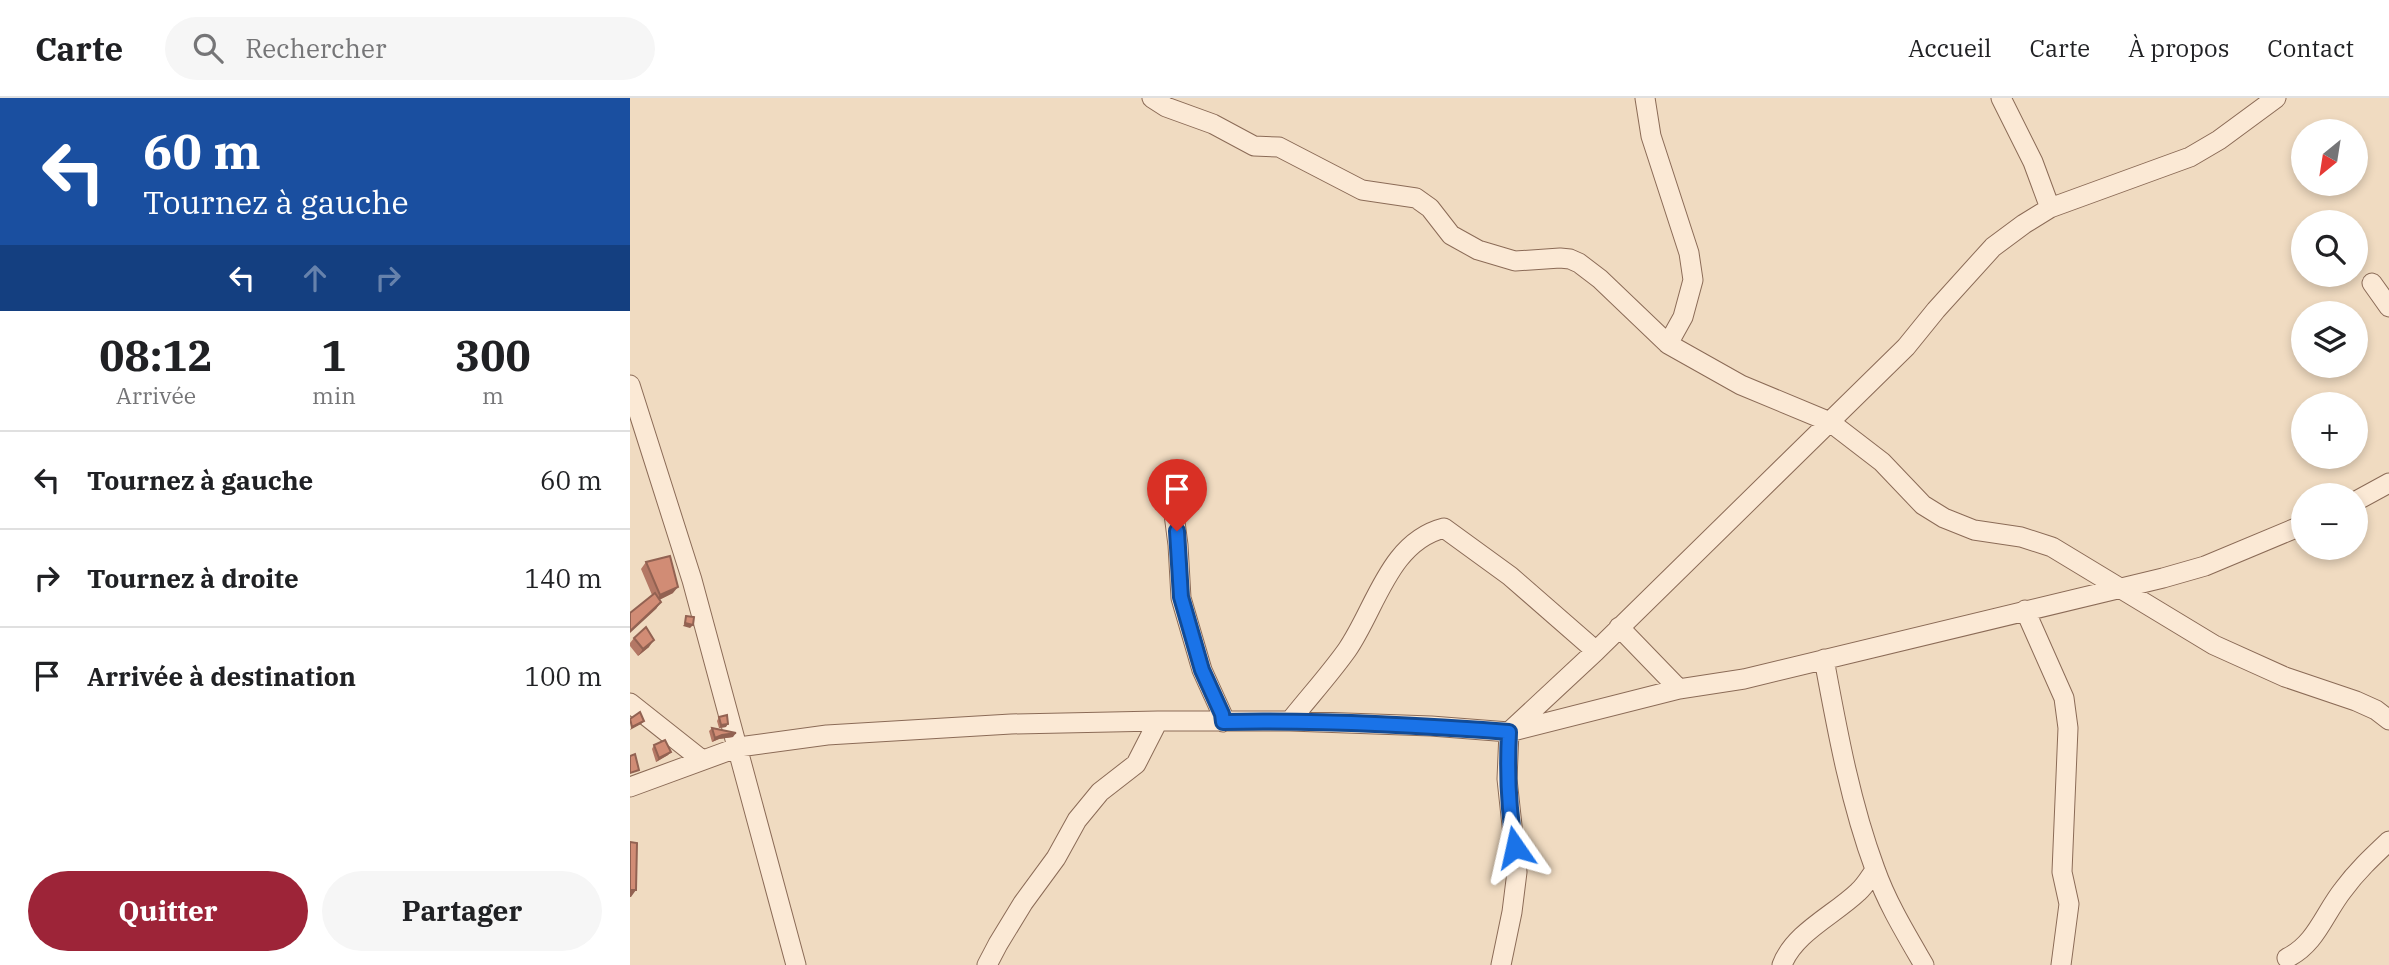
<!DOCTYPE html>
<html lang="fr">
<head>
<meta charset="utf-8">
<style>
  body { margin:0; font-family:"IBM Plex Serif",serif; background:#f6f6f6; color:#202124; height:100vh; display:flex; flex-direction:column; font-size:26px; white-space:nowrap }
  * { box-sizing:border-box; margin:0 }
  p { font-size:23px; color:#757577 }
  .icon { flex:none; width:38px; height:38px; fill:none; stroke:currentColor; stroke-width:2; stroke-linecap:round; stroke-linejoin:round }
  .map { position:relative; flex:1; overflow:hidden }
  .sheet { display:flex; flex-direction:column; background:#fff; width:630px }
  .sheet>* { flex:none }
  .guide { background:#1a4fa0; color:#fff; overflow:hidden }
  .needle { width:46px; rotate:210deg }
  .fabs { position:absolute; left:1661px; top:21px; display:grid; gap:14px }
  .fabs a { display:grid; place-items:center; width:77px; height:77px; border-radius:50%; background:#fff; box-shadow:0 4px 10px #0003; font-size:35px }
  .pin { position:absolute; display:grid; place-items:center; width:60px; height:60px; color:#fff; margin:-72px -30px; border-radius:50% 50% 50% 0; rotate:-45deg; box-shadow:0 0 7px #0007 }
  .pin .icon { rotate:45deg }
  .me { position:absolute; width:77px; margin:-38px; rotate:349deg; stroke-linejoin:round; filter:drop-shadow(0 0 5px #0008) }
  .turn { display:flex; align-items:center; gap:24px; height:147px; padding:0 28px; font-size:32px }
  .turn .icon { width:91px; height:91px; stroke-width:2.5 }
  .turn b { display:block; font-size:49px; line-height:60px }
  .lanes { display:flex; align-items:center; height:66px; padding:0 28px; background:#0003; justify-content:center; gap:35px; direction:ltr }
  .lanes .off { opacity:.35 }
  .eta { display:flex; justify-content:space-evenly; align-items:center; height:119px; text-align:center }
  .eta b { font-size:42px; font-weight:700; line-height:49px }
  .primary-button { display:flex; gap:14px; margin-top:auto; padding:14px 28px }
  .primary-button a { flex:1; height:80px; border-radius:42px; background:#9d2438; color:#fff; font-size:28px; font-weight:700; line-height:80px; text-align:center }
  .primary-button a+a { background:#f6f6f6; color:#202124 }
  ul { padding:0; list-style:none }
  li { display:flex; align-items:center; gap:21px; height:98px; padding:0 28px; border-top:2px solid #e0e0e0 }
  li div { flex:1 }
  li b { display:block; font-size:26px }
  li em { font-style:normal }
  header { display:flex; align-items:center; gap:42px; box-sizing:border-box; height:98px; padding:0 35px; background:#fff; border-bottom:2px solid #e0e0e0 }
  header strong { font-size:33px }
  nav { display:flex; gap:38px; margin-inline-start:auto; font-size:24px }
  .search { width:490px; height:63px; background:#f6f6f6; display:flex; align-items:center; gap:18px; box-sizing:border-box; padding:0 24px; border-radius:38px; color:#757577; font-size:26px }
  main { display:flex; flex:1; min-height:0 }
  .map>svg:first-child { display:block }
</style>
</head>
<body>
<header>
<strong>Carte</strong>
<div class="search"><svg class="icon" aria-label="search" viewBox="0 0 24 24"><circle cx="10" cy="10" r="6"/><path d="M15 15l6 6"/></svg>Rechercher</div>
<nav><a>Accueil</a><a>Carte</a><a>À propos</a><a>Contact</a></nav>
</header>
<main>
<section class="sheet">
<div class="guide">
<div class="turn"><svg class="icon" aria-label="left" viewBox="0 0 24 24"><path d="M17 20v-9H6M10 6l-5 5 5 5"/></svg><div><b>60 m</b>Tournez à gauche</div></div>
<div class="lanes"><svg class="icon" aria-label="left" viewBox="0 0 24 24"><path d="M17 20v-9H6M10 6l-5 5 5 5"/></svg><svg class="icon off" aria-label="ahead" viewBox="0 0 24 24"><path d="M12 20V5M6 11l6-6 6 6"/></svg><svg class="icon off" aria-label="right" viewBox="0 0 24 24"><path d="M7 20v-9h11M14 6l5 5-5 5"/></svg></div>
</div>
<div class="eta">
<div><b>08:12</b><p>Arrivée</p></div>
<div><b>1</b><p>min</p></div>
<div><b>300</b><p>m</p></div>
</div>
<ul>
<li><svg class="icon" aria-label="left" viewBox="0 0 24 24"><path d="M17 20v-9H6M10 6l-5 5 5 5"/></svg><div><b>Tournez à gauche</b></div><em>60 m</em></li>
<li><svg class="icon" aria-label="right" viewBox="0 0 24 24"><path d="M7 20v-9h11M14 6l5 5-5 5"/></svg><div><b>Tournez à droite</b></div><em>140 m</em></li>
<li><svg class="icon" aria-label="arrive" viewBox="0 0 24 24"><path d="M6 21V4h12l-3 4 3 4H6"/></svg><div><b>Arrivée à destination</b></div><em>100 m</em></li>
</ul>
<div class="primary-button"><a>Quitter</a><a>Partager</a></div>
</section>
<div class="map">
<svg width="1759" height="867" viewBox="0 0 1759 867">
  <rect width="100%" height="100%" fill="#f0dbc1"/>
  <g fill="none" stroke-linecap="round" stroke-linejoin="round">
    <g stroke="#8b6b57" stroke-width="21">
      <path id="minor" d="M522,0l14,9 47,17 41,22 25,1 83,43 54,8 14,10 21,27 27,15 37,11 45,-3 10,1 9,4 21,16 68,65 73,41 89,37 52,40 41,43 21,13 30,12 47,7 31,10 162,98 71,32 71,24 20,9 13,10
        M1015,0l6,38 38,117 4,27 -10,37 -15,27
        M1371,0l32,64 17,46
        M1742,185l17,24
        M0,287l62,195 104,385
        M1726,403l33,-18
        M544,416l4,31 3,53 21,72 20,44 1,8
        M1395,512l39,88 4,30 -6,144 7,32 -8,61
        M989,529l60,62
        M1194,561c13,70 26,143 51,210 12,34 31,65 49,96
        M0,605l72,57
        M660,623c19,-24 40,-47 57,-71 29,-42 42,-108 97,-122l66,48 86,75
        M0,689l109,-40 88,-12 184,-11 147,-3h132l141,5 78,6 170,-43 65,-10 419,-101 42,-12 98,-41
        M1657,860c29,-14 37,-44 56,-68 14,-19 29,-33 46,-49
        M357,867l11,-21 25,-41 33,-45 21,-38 23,-28 36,-28 22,-43
        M871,867l11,-53 5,-40 -10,-93 2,-47 87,-81 310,-304 30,-37 57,-63 31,-23 26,-16 140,-51 29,-17 57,-42
        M1152,867c12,-32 52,-50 76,-73 7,-6 12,-15 17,-22"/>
    </g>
    <use href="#minor" stroke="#fbe9d5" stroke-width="19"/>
  </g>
  <path fill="#b47865" d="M16,464l27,31 -14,7 -3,9 -4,-14 -11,-26z
    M4,540l15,9 -11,9 -8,-10v-3z
    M89,619l7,10 -7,1 -2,-7z
    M82,630l21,9 -14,2 -7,3 -3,-11z
    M24,647l14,10 -12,7 -4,-13z"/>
  <path fill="#926252" d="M48,489l-5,6 -18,9 5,-7z
    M31,504l-5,7 -26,24v-2z
    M55,525l8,2 -3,3 -7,-2z
    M24,542l-5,7 -11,9 5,-7z
    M14,623l-3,3 -11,6 2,-3z
    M98,626l-2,3 -7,1 2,-3z
    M106,635l-3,4 -14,2 -7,3 3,-4 7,-3z
    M41,654l-3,3 -12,7 3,-4z
    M0,792h6l-5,7h-1z"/>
  <path fill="#d18c75" stroke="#926252" stroke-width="2" d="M40,458l8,31 -18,8 -14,-33z
    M25,495l6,9 -31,29v-18z
    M56,518l8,1 -1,8 -8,-2z
    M16,529l8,13 -11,9 -9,-11z
    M10,614l4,9 -12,6 -2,-8z
    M97,617l1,9 -7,1 -2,-8z
    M82,630l24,5 -14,2 -7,3z
    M35,642l6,12 -12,6 -5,-13z
    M5,656l4,16 -9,3v-17z
    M0,744l7,1 -1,47h-6z"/>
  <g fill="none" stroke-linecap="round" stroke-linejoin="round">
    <g stroke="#114b97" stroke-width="18">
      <path id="route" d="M547,433l4,66 21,73 20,44 1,8c95,-2 191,3 286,10 -2,40 -1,76 6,115"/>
    </g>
    <use href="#route" stroke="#1a73e8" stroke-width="12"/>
  </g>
</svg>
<div class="fabs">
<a><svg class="needle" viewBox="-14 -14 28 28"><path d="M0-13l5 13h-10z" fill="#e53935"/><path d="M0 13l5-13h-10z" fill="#757577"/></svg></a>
<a><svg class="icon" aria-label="search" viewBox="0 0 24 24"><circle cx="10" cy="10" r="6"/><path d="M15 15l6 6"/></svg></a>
<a><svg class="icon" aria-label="layers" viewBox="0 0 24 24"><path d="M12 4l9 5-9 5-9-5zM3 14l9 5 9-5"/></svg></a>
<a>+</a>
<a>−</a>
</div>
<div class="pin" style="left:547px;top:433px;background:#d93025"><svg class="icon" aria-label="arrive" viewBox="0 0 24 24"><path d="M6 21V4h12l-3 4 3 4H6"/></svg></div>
<svg class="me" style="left:885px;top:749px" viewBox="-20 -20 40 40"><path d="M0-17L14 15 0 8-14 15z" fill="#1a73e8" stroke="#fff" stroke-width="4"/></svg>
</div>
</main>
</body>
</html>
